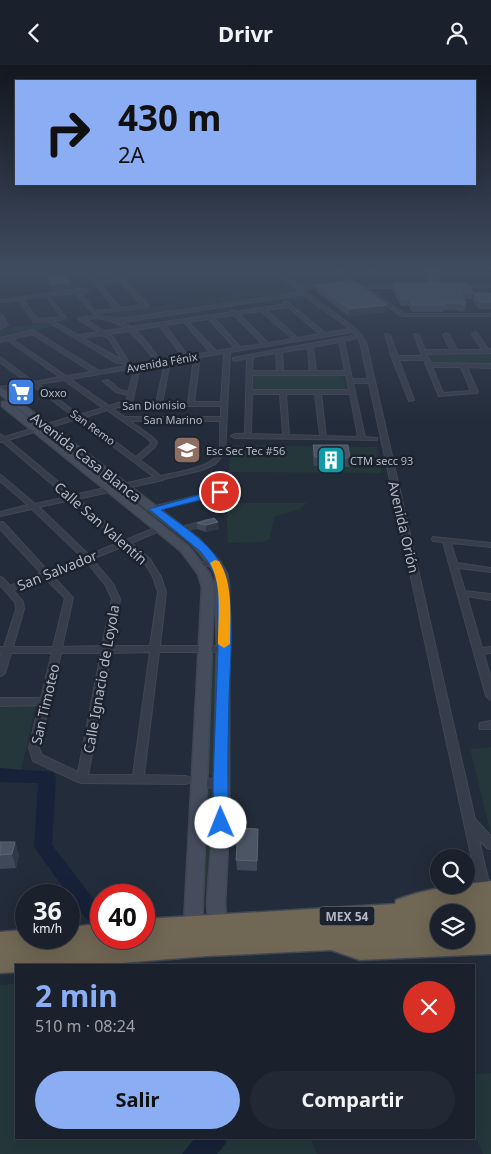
<!DOCTYPE html>
<html lang="es">
<head>
<meta charset="utf-8">
<style>
  body { margin:0; font-family:"Noto Sans",sans-serif; background:#232934; color:#f1f3f6; height:100vh; display:flex; flex-direction:column; font-size:19px; white-space:nowrap }
  * { box-sizing:border-box; margin:0 }
  p { font-size:16px; color:#9fa3a9 }
  .icon { flex:none; width:28px; height:28px; fill:none; stroke:currentColor; stroke-width:2; stroke-linecap:round; stroke-linejoin:round }
  .map { position:relative; flex:1; overflow:hidden }
  .details { position:absolute; left:15px; top:899px; width:460px; height:175px; display:flex; flex-direction:column; background:#1a212c; border-radius:0px; box-shadow:0 5px 20px #0002,0 0 0 1px #383e48 }
  .details>* { flex:none }
  .top-card { position:absolute; left:15px; top:15px; width:461px; height:105px; border-radius:0px; box-shadow:0 5px 20px #0002,0 0 0 1px #383e48; background:#8aadf3; color:#111; overflow:hidden }
  .buttons { position:absolute; left:430px; top:784px; display:grid; gap:10px }
  .buttons a { display:grid; place-items:center; width:45px; height:45px; border-radius:50%; background:#1a212c; box-shadow:0 5px 20px #0002,0 0 0 1px #383e48; font-size:25px }
  .speed { position:absolute; left:15px; top:819px; display:flex; gap:10px; font-size:25px; font-weight:700; text-align:center }
  .speed>* { display:grid; place-content:center; width:65px; height:65px; border-radius:50%; background:#1a212c; box-shadow:0 5px 20px #0002,0 0 0 1px #383e48; line-height:1 }
  .speed small { font-size:12px; font-weight:400 }
  .speed .limit { border:8px solid #d22; background:#fff; color:#111 }
  .pin { position:absolute; display:grid; place-items:center; width:42px; height:42px; color:#fff; margin:-21px; border:2px solid #fff; border-radius:50%; box-shadow:0 1px 5px #0007 }
  .me { position:absolute; width:55px; margin:-28px; rotate:359deg; stroke-linejoin:round; filter:drop-shadow(0 0 4px #0008) }
  .turn { display:flex; align-items:center; gap:18px; height:105px; padding:0 20px; font-size:22px }
  .turn .icon { width:65px; height:65px; stroke-width:2.5 }
  .turn b { display:block; font-size:35px; line-height:42px }
  .round { display:grid; place-items:center; flex:none; width:52px; height:52px; border-radius:26px; background:#232934 }
  .overview { display:flex; align-items:center; justify-content:space-between; height:85px; padding:0 20px }
  h1 { font-size:30px; font-weight:700; line-height:38px; color:#8aadf3 }
  .cta { display:flex; gap:10px; margin-top:auto; padding:10px 20px }
  .cta a { flex:1; height:58px; border-radius:30px; background:#8aadf3; color:#111; font-size:20px; font-weight:700; line-height:58px; text-align:center }
  .cta a+a { background:#232934; color:#f1f3f6 }
  header { display:flex; justify-content:space-between; align-items:center; height:65px; padding:0 20px; background:#1a212c; font-size:22px; font-weight:700 }
  .map>svg:first-child { display:block }
</style>
</head>
<body>
<header><svg class="icon" aria-label="back" viewBox="0 0 24 24"><path d="M15 5l-7 7 7 7"/></svg>Drivr<svg class="icon" aria-label="person" viewBox="0 0 24 24"><circle cx="12" cy="8" r="4"/><path d="M4 21q1-7 8-7t8 7"/></svg></header>
<div class="map">
<svg width="491" height="1089" viewBox="0 0 491 1089">
  <rect width="100%" height="100%" fill="#232c3a"/>
  <path fill="#25373b" d="M341,209l8,6 -39,7 -9,-8z
    M287,222l10,6 -180,27 -12,-6z
    M49,257l7,4 -56,13v-10z
    M491,287v12h-59l-5,-11z
    M256,309l84,1 4,3 3,12 -95,1v-16z
    M230,380l147,2 5,26 -153,-1z
    M126,425l67,53 15,17 -6,1 -10,-12 -72,-57z
    M226,438h81l-7,6 -26,8 -4,22 -8,3 -34,1z
    M213,589l4,1 -4,120h-6z
    M0,640h36l-15,66 -21,-1z
    M491,682v87l-21,-85z
    M212,724v101h-9l3,-100z
    M16,919v153l295,1 6,16h-317v-169z
    M491,1008v81h-8l-9,-21v-59z"/>
  <path fill="#172238" d="M195,1073h28l4,4 -10,12h-35z"/>
  <g fill="none" stroke-linecap="round" stroke-linejoin="round">
    <path fill="#172238" fill-rule="evenodd" d="M0,703l53,4 3,5 -4,68 48,62v12l-7,3 -7,-3 -52,-72 4,-64 -38,-1z"/>
    <g stroke="#404753" stroke-width="2">
      <path id="street" d="M274,205h4l21,17 31,-3 -2,2 -26,3 54,40 10,13 109,477 16,17v13l-4,-1 -8,-8 12,51 -2,5 -4,2 -4,-2 -2,-4 -110,-509h-16l12,54 12,1v2l-143,-2 -3,-2 3,-2h11l2,-76 -12,3 -2,-1v-2l119,-22 3,2 -1,1 -10,2 8,38h16l-8,-37 -7,-10 -123,20 -5,101 -10,11 -13,6 -38,9 -1,1 -85,19 48,41 31,-13h3l4,2 -33,14 19,16 11,18 5,15 -6,54h64l5,3 -5,3h-65l-15,123 41,1 4,1 1,3 -1,3 -4,1 -103,-1 -4,-1 -45,-21 -4,-13 10,-43 -39,1v-8h41l11,-45h-41l-6,20 -2,2 -3,1v-18l2,-5h-2v-6h4l12,-38 -1,-7 -15,-17v-8l3,1 7,8 31,-13 -41,-44v-7h3l45,49 34,-14 -50,-48 -32,7v-4l28,-7 -28,-24v-6l2,1 33,28 32,-7 -64,-55h-3v-8l5,3 68,-21 -41,-31 -32,6v-4l28,-4 -28,-21v-5l34,25 26,-5 -53,-37 -7,2v-4l33,-8 66,41 27,-5 -2,-2 -9,-2 -65,-39v-2l-16,1 -15,-22 -19,2v-2l73,-10 6,-2 10,2 -5,4h-4l15,17 20,-2 -23,-30 -6,-5 -21,2 -2,-1 24,-3 4,3 22,-4 2,2 -22,4 1,2 4,3 20,-3 -2,-2 4,-1 28,29v2l-54,7 -19,-21 -26,3 17,22 -13,3 25,14 21,-3 -20,-12v-2h2c14,-3 24,-3 37,1l181,-26 2,1v1l-178,27 8,5 101,-15 -1,-1 2,-1 3,2 50,-8 -2,-2 2,-1 39,32 25,-4 -48,-35zM120,216l22,24 -22,3 -20,-24zM48,231l-1,1 14,20 -24,2 -14,-20zM288,242l32,27 -22,4 -32,-28zM261,246l32,28 -25,4 -29,-29zM234,250l29,29 -23,3 -26,-29zM95,253c12,1 21,4 31,10l-22,3 -18,-11zM209,254l26,29 -19,3 -28,-29zM184,257l26,30 -22,4 -23,-31zM160,261l23,31 -22,4 -15,-20 -11,-11zM129,266l13,13 14,17 -25,5 -18,-29 -5,-3zM32,269l60,38 -26,4 -54,-37zM102,270l7,4 13,21 -40,-22zM339,277l6,29h-29l-3,-24zM308,283l2,23h-27l-1,-19zM224,288l-3,49h-27l6,-45zM276,288l1,18h-25l1,-14zM194,293l-6,45h-26l8,-41zM165,298l-9,40h-24l8,-36zM135,303l-7,24 -8,-2 -12,-10 -5,1 13,11 12,3 -3,8h-7l-9,3 -39,-27zM252,310h94l3,15h-97zM64,315l39,28 -24,7 -41,-31zM252,329h28l3,41 -32,-1zM286,329h29l5,42 -31,-1zM321,329h29l8,43 -32,-1zM189,341h32v11h-96l-12,-8 5,-2zM107,345l40,28 4,4 -1,3 -14,12 -53,-39zM77,354l77,58 -80,18 -66,-55zM130,356h90c0,6 1,27 -1,32 -7,15 -43,19 -58,23l-21,-16 15,-13 2,-5 -6,-6zM71,435l49,42 -31,13 -50,-48zM124,481l20,16 9,15 5,15 -8,54h-38l8,-47 -7,-15 -21,-25zM86,496l20,25 6,13 -10,47 -40,1 11,-49 -21,-23zM45,513l20,20 -12,49h-40l11,-38 -1,-7 -10,-12zM150,587l-17,123h-45l23,-122zM61,588h40l-23,119 -36,-17 -3,-7z
        M335,205h4l24,16h42l-2,2h-36l38,26h86v2h-89z
        M346,205h5l5,3 -4,1z
        M370,205h4l1,2 -4,1z
        M395,205h4l1,2 -4,1z
        M445,205h4l1,2 -4,1z
        M470,205h4l2,2 -4,1z
        M456,220h35v2h-37z
        M0,249l2,1 6,10 -8,4v-4l2,-1 -2,-4z
        M475,267l2,1 11,16h3v4l-65,1 5,9 60,1v4l-24,-1 11,25 -1,1 -38,3 -15,-36h-25l15,40 -5,1 -17,-43 -7,-24 5,1 8,21h24l-8,-22 5,1 6,15h26l-8,-15 3,-2 3,2 8,15h25l-10,-16zM432,302h29l10,24 -28,2z
        M220,425h3v4l-69,17 -4,-2 1,-2z
        M207,455h3l1,2 -1,2 -29,8 -4,-2 1,-2z
        M433,472l58,6v4l-40,-4 6,20 34,5v4l-33,-4 7,23 26,3v6l-24,-4 15,52 9,-1v6l-7,1 7,25v21l-3,-2 -2,-2 -43,-154 -10,-1 -1,-2z
        M214,495l4,2 -1,2 -18,3 -4,-2 1,-2z
        M491,656v8h-11l-1,-3 1,-3z
        M201,713l23,2 2,3 -2,3c-8,3 -19,2 -27,-1l-2,-3 2,-3z"/>
    </g>
    <g stroke="#404753" stroke-width="3">
      <path id="secondary" d="M0,322l199,152 21,23 7,12 2,12v238l-4,78 1,21 -2,6 -7,3 -7,-3 -2,-6 -1,-21 6,-78 4,-175 -2,-75 -6,-10 -18,-21 -191,-149z
        M2,337h6l181,145 21,27 4,13 -12,338 -2,6 -7,3 -7,-3 -2,-6 18,-338 -4,-13 -17,-23 -179,-145z"/>
    </g>
    <g stroke="#424955" stroke-width="3">
      <path id="highway" d="M491,816v73l-131,6 -29,-10 -124,6 -111,9h-80v7l-16,1v-41l26,-2v7h43v-10l32,-3v13h10l-5,5 39,-3 -6,-2h5v-18l251,-15 1,-4c31,-12 63,-15 95,-19zM439,848h27v27h-27z"/>
    </g>
    <use href="#street" fill="#373e4b" fill-rule="evenodd"/>
    <use href="#secondary" fill="#454d5d" fill-rule="evenodd"/>
    <use href="#highway" fill="#706754" fill-rule="evenodd"/>
  </g>
  <path fill="#3f4858" d="M424,205h13l4,7 -1,6 33,9 -1,7h-8l2,4 -1,7h-2v2l-8,-2h-12v2h-31l-3,-6h-8l-9,-16 1,-7h36l-6,-8z
    M47,212l23,5 1,6 -18,3 -5,-7z
    M317,220l70,20 -1,7 -38,4 -31,-24z
    M474,228h17v16h-12l-6,-9z
    M313,380l37,13v9l-36,-1 -1,-12z
    M197,458l22,6 -13,3 -9,-3z
    M258,764l-1,42 -20,-1 -1,-10z
    M0,777h15l4,13 -3,13 -16,1z"/>
  <path fill="#2e3847" d="M70,217l1,6 -18,3 -1,-7z
    M387,240l-1,7 -38,4 1,-7z
    M218,457l1,7 -13,3v-7z
    M15,777l4,13 -3,13 -4,-14z"/>
  <path fill="#4b5564" stroke="#5b6473" d="M425,205h12l4,7h-11z
    M64,209l6,8 -18,2 -5,-7z
    M350,216l9,4 28,20 -38,4 -32,-24z
    M393,218h73l7,9 -13,1 6,10h-4l2,2 -8,-2h-13l1,2h-31l-3,-6h-8z
    M474,228h17v9h-11z
    M313,380h35l2,13 -35,-1z
    M214,453l4,4 -12,3 -9,-2z
    M238,763l20,1 -1,32 -21,-1z
    M0,777h15l-3,12 -12,1z"/>
  <linearGradient id="sky" x2="0" y2="1"><stop stop-color="#131820"/><stop offset="0.57" stop-color="#3f4b60"/><stop offset="1" stop-color="#3f4b60" stop-opacity="0"/></linearGradient>
  <rect width="491" height="357" fill="url(#sky)"/>
  <path fill="#1a73e8" stroke="#114b97" d="M220,424l3,1v4l-62,16c20,15 47,31 59,53 17,30 10,100 9,135 -1,42 -2,84 0,125l-3,5 -5,2 -5,-2 -2,-5 -1,-40 5,-134 -1,-69 -8,-17 -8,-11 -52,-43z"/>
  <path fill="#f59e0b" d="M215,495l4,1c15,24 11,56 11,83l-6,4 -6,-4c0,-26 5,-57 -8,-81z"/>
  <defs>
    <g id="supermarket-square" transform="scale(1.4375)"><rect x="-9" y="-9" width="18" height="18" rx="4" fill="#3f7fe0" stroke="#1c232f"/><path d="M-6-5.5h2.5l.6 2H6L4.5 2H-2.5L-4.4-4H-6ZM-1.5 3.2a1.3 1.3 0 1 0 .1 0ZM3 3.2a1.3 1.3 0 1 0 .1 0Z" fill="#fff"/></g>
    <g id="school-square" transform="scale(1.4375)"><rect x="-9" y="-9" width="18" height="18" rx="4" fill="#8d6e63" stroke="#1c232f"/><path d="M0-5L7-2L0 1L-7-2ZM-4 1L0 2.5L4 1V4Q0 6-4 4Z" fill="#fff"/></g>
    <g id="building-square" transform="scale(1.4375)"><rect x="-9" y="-9" width="18" height="18" rx="4" fill="#0f9aa8" stroke="#1c232f"/><path d="M-4-6H4V6H1V3H-1V6H-4ZM-2.5-4.3h1.7v1.8h-1.7ZM.8-4.3h1.7v1.8H.8ZM-2.5-1h1.7V.8h-1.7ZM.8-1h1.7V.8H.8Z" fill="#fff"/></g>
  </defs>
  <g fill-rule="evenodd">
    <use href="#supermarket-square" x="21" y="327"/>
    <use href="#school-square" x="187" y="385"/>
    <use href="#building-square" x="331" y="395"/>
  </g>
  <g text-anchor="middle" dominant-baseline="central" stroke-width="5" stroke-linejoin="round" paint-order="stroke">
    <g font-size="11" fill="#b2b9c6" stroke="#1c232f">
      <text transform="translate(162 297) rotate(-10)">Avenida Fénix</text>
      <text transform="translate(154 340) rotate(-1)">San Dionisio</text>
      <text x="173" y="354">San Marino</text>
      <text transform="translate(93 362) rotate(36)">San Remo</text>
    </g>
    <g font-size="11" fill="#b2b9c6" stroke="#1c232f" text-anchor="start">
      <text x="40" y="327">Oxxo</text>
      <text x="206" y="385">Esc Sec Tec #56</text>
      <text x="350" y="395">CTM secc 93</text>
    </g>
    <rect fill="#1c232f" stroke="#858c99" stroke-width="1" x="319.5" y="841.5" width="55" height="19" rx="4"/>
    <g font-size="12" font-weight="bold" fill="#b2b9c6">
      <text x="347" y="851">MEX 54</text>
    </g>
    <g font-size="14" fill="#b2b9c6" stroke="#1c232f">
      <text transform="translate(86 392) rotate(38)">Avenida Casa Blanca</text>
      <text transform="translate(101 458) rotate(41)">Calle San Valentín</text>
      <text transform="translate(404 462) rotate(77)">Avenida Orión</text>
      <text transform="translate(57 505) rotate(-22)">San Salvador</text>
      <text transform="translate(101 614) rotate(-80)">Calle Ignacio de Loyola</text>
      <text transform="translate(45 639) rotate(-77)">San Timoteo</text>
    </g>
  </g>
</svg>
<div class="buttons">
<a><svg class="icon" aria-label="search" viewBox="0 0 24 24"><circle cx="10" cy="10" r="6"/><path d="M15 15l6 6"/></svg></a>
<a><svg class="icon" aria-label="layers" viewBox="0 0 24 24"><path d="M12 4l9 5-9 5-9-5zM3 14l9 5 9-5"/></svg></a>
</div>
<div class="speed"><div>36<small>km/h</small></div><div class="limit">40</div></div>
<div class="pin" style="left:220px;top:427px;background:#d93025"><svg class="icon" aria-label="arrive" viewBox="0 0 24 24"><path d="M6 21V4h12l-3 4 3 4H6"/></svg></div>
<svg class="me" style="left:221px;top:758px" viewBox="-20 -20 40 40"><circle r="19" fill="#fff"/><path d="M0-13L10 11 0 6-10 11z" fill="#1a73e8"/></svg>
<div class="top-card">
<div class="turn"><svg class="icon" aria-label="right" viewBox="0 0 24 24"><path d="M7 20v-9h11M14 6l5 5-5 5"/></svg><div><b>430 m</b>2A</div></div>
</div>
<section class="details">
<div class="overview"><div><h1>2 min</h1><p>510 m · 08:24</p></div><a class="round" style="background:#d93025;color:#fff"><svg class="icon" aria-label="close" viewBox="0 0 24 24"><path d="M6 6l12 12M18 6L6 18"/></svg></a></div>
<div class="cta"><a>Salir</a><a>Compartir</a></div>
</section>
</div>
</body>
</html>
